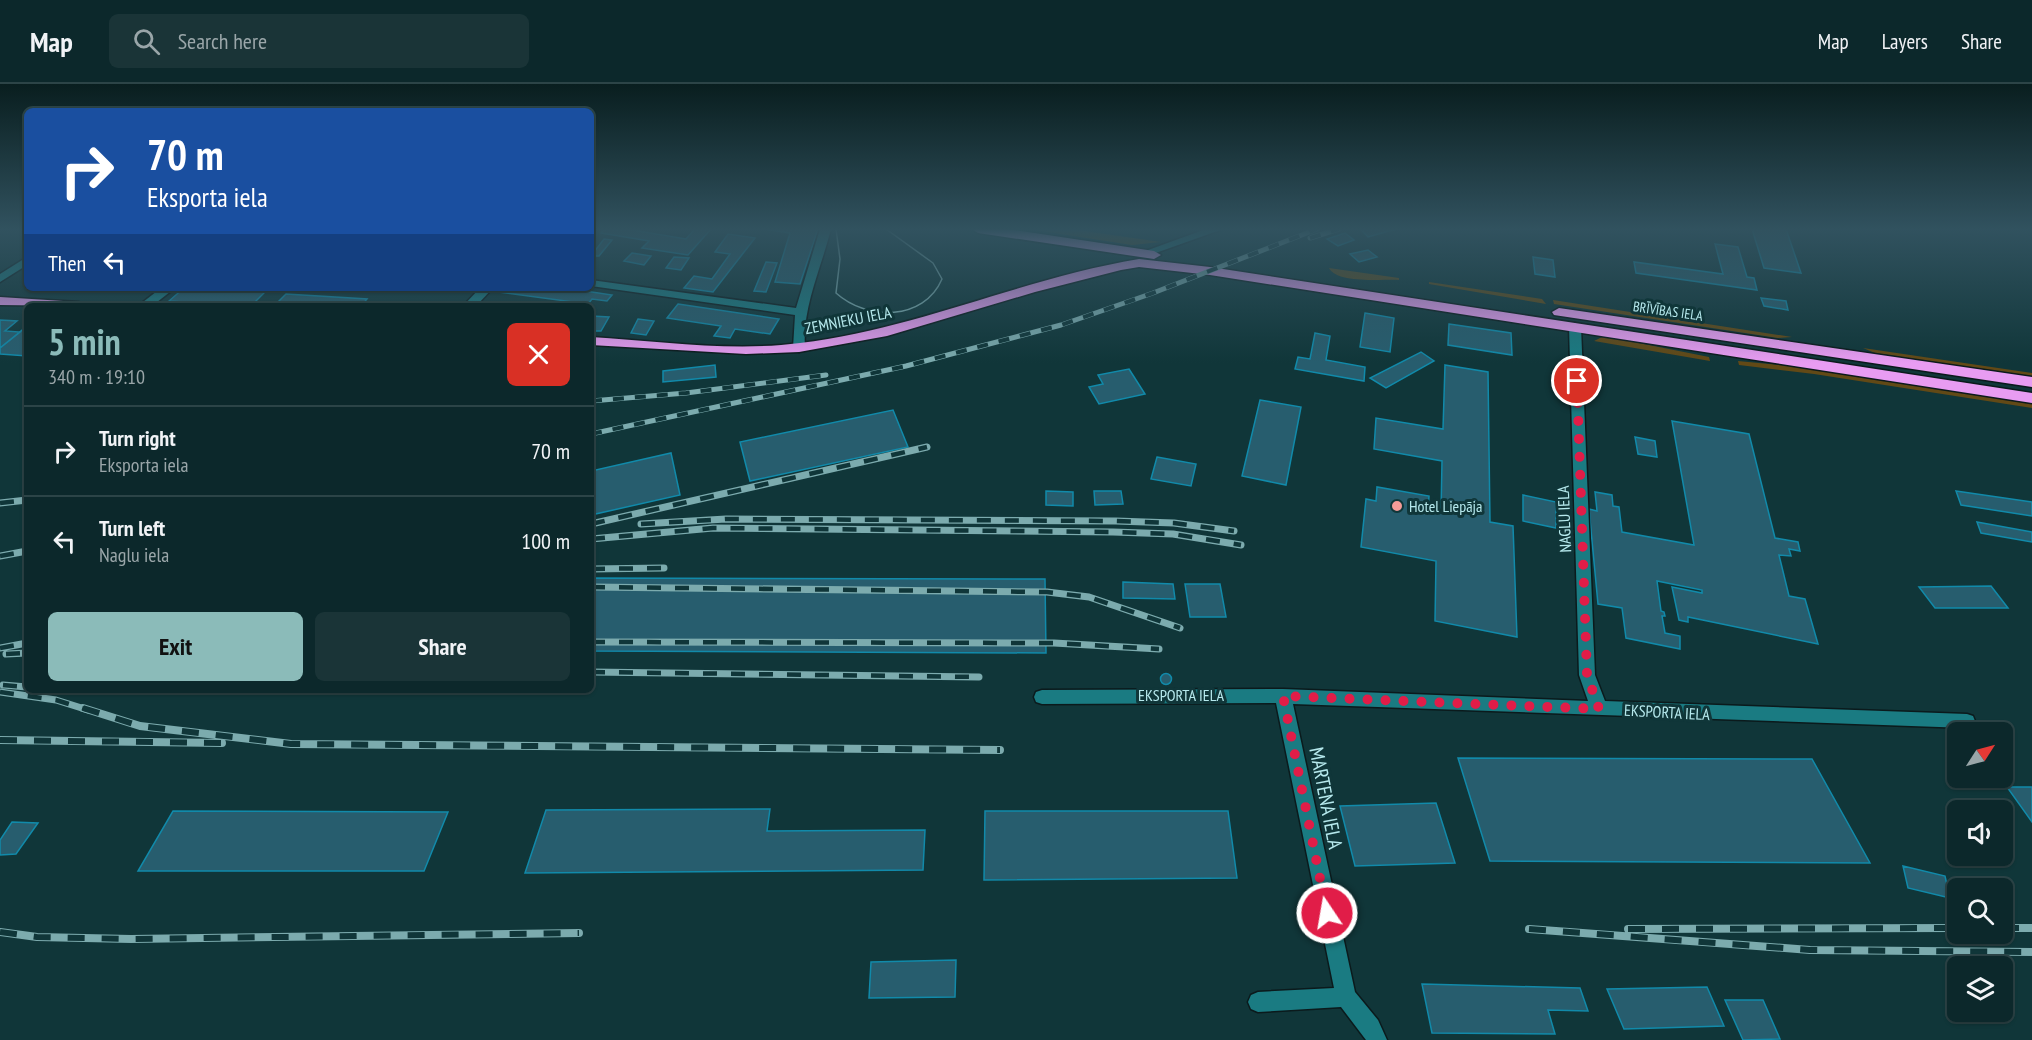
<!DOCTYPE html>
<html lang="en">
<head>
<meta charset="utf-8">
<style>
  body { margin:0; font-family:"PT Sans Narrow",sans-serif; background:#1a3437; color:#f1f3f6; height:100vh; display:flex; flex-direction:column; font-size:22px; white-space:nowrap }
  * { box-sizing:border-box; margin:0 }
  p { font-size:20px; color:#9aa6a9 }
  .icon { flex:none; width:33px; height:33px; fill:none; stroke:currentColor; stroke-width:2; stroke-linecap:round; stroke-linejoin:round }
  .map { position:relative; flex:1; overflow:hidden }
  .details { position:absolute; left:24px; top:219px; width:570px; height:390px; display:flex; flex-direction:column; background:#0c282b; border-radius:9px; box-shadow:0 2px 4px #0004,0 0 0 2px #2c4447 }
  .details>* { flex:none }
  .top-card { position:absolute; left:24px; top:24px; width:570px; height:183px; border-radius:9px; box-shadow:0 2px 4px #0004,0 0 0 2px #2c4447; background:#1a4fa0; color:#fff; overflow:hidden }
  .needle { width:39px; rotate:54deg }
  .buttons { position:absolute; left:1947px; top:638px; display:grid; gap:12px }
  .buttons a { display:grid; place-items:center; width:66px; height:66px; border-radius:9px; background:#0c282b; box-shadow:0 2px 4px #0004,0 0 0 2px #2c4447; font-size:30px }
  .pin { position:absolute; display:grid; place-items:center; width:51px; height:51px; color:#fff; margin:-26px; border:3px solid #fff; border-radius:50%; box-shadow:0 2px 6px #0007 }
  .me { position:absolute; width:66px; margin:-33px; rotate:348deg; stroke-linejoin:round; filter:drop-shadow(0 0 4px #0008) }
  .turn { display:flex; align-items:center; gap:21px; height:126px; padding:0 24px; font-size:27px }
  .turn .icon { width:78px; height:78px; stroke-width:2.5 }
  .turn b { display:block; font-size:42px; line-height:51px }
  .then { display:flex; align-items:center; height:57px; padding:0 24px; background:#0003; gap:12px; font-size:22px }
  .round { display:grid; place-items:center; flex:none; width:63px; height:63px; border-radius:9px; background:#1a3437 }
  .summary { display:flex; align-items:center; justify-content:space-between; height:102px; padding:0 24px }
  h1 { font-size:36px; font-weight:600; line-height:45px; color:#8bbbb9 }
  .primary-button { display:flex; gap:12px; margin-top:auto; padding:12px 24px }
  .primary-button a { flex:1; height:69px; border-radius:9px; background:#8bbbb9; color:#111; font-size:24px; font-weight:600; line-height:69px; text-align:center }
  .primary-button a+a { background:#1a3437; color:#f1f3f6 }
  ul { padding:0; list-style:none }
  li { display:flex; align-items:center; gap:18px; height:90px; padding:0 24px; border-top:2px solid #2c4447 }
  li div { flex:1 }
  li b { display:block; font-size:22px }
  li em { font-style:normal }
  header { display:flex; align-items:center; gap:36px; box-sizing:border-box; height:84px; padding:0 30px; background:#0c282b; border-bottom:2px solid #2c4447 }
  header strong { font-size:28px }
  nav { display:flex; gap:33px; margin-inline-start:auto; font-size:21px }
  .search { width:420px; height:54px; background:#1a3437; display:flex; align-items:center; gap:15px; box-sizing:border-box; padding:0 21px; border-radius:9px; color:#9aa6a9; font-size:22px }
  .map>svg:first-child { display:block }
</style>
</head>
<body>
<header>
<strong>Map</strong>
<div class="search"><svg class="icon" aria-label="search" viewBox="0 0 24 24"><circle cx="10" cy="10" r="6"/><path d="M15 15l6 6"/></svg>Search here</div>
<nav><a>Map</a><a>Layers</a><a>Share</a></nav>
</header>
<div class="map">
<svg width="2032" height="956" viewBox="0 0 2032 956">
  <rect width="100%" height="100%" fill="#103639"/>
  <path fill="#624916" d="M1028,145h43l90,13 -29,3z
    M1329,184l70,10v2c-17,-1 -62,4 -70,-12z
    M1429,198l113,17 4,5 -117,-20z
    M1553,216l239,37 -14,1 -224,-34z
    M1604,252l105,21 1,4 -116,-20z
    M1863,264l169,25v4l-157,-24z
    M1738,277l64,6 230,36v5l-218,-34 -75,-9z"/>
  <path fill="#275d6e" stroke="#118aaa" stroke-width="1.5" d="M604,145h22l60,10 9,-10h16l-23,26 -46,-7 7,-7 -48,-8z
    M765,145h53l-18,55 -25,-2 15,-49z
    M1360,145h36l-28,8z
    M1752,145h34l15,44 -37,-5z
    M1345,149l9,7 -16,6 -11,-7z
    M728,150l27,4 -42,54 -29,-4 10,-12 18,3 18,-25 -15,-2z
    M604,155l8,1 -13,16h-8z
    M1715,160l23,3 9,30 7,1 3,12 -121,-17 -2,-11 89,12z
    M1368,166l9,7 -18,5 -9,-8z
    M632,169l19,3 -7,9 -20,-4z
    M674,173l15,1 -8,12 -15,-2z
    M1533,173l20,3 2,17 -20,-3z
    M766,178l11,1 -11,29 -12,-1z
    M184,204h16l65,4 -14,14 -82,-5z
    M502,204h63l47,7 -5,6 -15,-2 -4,5 -90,-12z
    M286,210l81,5 -6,7h-87z
    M1761,214l25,3 2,9 -24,-4z
    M678,220l101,15 -9,15 -35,-5 -5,9 -16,-2 7,-10 -54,-8z
    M1365,229l29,5 -4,34 -30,-5z
    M591,232l18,1 -8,14h-10z
    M638,235l16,2 -8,14 -15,-2z
    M0,236l17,1 -12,10 15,1 -20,16z
    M1449,240l62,9 1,22 -64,-10z
    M27,242v30l-27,-2v-6z
    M1315,249l15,3 -4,24 39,7 -1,14 -69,-12 3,-12 12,2z
    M1421,268l13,9 -48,27 -16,-10z
    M715,281l1,12 -53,5v-11z
    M1445,281l43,7 2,150 23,4 4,111 -82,-16 1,-60 -75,-14 5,-48 10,2 1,-14 52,9 -1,15 13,2 1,-52 -68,-12 2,-31 67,11z
    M1129,285l16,25 -46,10 -10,-17 14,-3 -5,-9z
    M1260,316l41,7 -15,78 -44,-9z
    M893,326l15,37 -158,34 -10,-39z
    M1672,337l77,13 26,104 23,4 2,9 -11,-2 2,7 -12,-1 10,41 16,3 13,45 -130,-27v5l-9,-2 -7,-33 30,6v-3l-45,-9 4,30 3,1 1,4h-3l3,17 15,3v13l-54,-11 -4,-30 -24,-4 -9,-95 8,2 -2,-19 17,3 1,11 6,1 3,25 72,13z
    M1635,353l20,4 2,16 -19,-3z
    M671,369l9,42 -89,20v-44z
    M1157,373l39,7 -5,22 -40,-7z
    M1046,407l27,1v14l-27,-1z
    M1094,407h27l2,13 -28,1z
    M1956,407l76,11v14l-71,-11z
    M1523,411l33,7v26l-33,-7z
    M1977,438l55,10v10l-51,-9z
    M591,494l454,1 1,74 -455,-2z
    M1123,498l50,2 2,15 -52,-1z
    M1185,500h35l6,33h-36z
    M1991,502l17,22h-73l-16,-21z
    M1160.5 595a5.5 5.5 0 1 1 11 0a5.5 5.5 0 1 1-11 0Z
    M1458,674l354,1 58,104 -380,-2z
    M2007,703h25v35z
    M1436,719l19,60 -100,3 -15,-60z
    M770,725l-3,22 158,-1 -2,40 -398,3 21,-63z
    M173,727l275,1 -24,59h-286z
    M985,727h243l9,67 -253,2z
    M12,738l26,1 -22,31 -16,1v-15z
    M1903,782l42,10 5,22 -42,-10z
    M956,876l-1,37 -86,1 2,-36z
    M1422,900l158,4 8,23 -40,-1 7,24 -123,-1z
    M1707,903l17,39 -100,3 -17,-40z
    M1725,916h38l17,39 -37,1z"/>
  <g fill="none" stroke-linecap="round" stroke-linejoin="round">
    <g stroke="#0b1a1c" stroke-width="3">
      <path id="street" d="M820,145h11c-10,40 -29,78 -26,119l-6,4 -6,-4 2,-33 -204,-29v-6l205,28z
        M1206,145h17l-73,26h-8l-2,-2z
        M27,173v8l-27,17v-8z
        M161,204h14l-23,18h-14z
        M480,204h13l-17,18h-13z
        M1575,239l6,4 14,348 10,26 362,13 6,2 2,5 -2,5 -6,2 -674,-24 62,288 23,28 9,20h-21l-25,-33 -83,5 -7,-3 -3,-7 3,-7 7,-3 76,-4 -58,-285 -234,1 -6,-2 -2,-5 2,-5 6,-2 241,-1 305,12 -9,-26 -10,-348z"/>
    </g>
    <g stroke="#0b1a1c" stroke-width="3">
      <path id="highway" d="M972,145h35l147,22 7,4 -7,4 -176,-26z
        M1139,175l71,8 822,126v10l-822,-128 -71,-8 -18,3 -86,22 -148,44 -88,16 -53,2 -155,-9v-8c68,4 141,15 209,6 116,-14 224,-65 339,-84z
        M0,213l79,5 7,4 -86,-1z
        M1559,224l473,69v10l-478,-72 -2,-3z"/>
    </g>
    <use href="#street" fill="#1a7b82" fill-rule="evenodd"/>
    <use href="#highway" fill="#e89cf2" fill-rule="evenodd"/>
    <path stroke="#7cabae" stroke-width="1.5" d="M836,145l4,30 -4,34c31,28 88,28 106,-14l-9,-16 -47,-34"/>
    <g stroke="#7cabae" stroke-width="5">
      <path id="rail-far2" d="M1310,154l29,-9
        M591,317l95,-8 140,-18
        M591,350l315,-68 155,-41 92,-32 164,-64"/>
    </g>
    <g stroke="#7cabae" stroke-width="7">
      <path id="rail-far1" d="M0,419l27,-3
        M591,440l336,-77
        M641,440l85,-5 390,2 58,2 60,8
        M591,455l122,-11 400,4 60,2 68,11
        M0,472l27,-5
        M591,485l73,-1
        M591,503l456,5 42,5 91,31
        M591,558l463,1 105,6
        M0,564l27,-5
        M6,570l21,-1
        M591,588l388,5
        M3,601l24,2
        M0,608l56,8 32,10"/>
    </g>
    <g stroke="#7cabae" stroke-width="8">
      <path id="rail" d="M83,624l57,18 151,18 709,6
        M0,656l222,3
        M2002,844h30
        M1529,845l281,21 222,2
        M1628,845l330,-1
        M0,848l37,5 94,2 448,-6"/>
    </g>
    <use href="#rail-far2" stroke="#103639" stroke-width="4" stroke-dasharray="11" stroke-linecap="butt"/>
    <use href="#rail-far1" stroke="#103639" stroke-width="4.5" stroke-dasharray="14" stroke-linecap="butt"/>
    <use href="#rail" stroke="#103639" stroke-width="6" stroke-dasharray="17" stroke-linecap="butt"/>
  </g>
  <linearGradient id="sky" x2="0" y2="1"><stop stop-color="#091e1f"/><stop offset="0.52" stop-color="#31525f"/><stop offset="1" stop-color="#31525f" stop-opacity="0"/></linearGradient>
  <rect width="2032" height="279" fill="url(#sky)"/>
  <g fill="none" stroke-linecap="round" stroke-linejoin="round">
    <path stroke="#e11d48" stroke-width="10" stroke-dasharray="0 18" d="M1327,829l-44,-217 316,13 -12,-34 -10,-294"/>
  </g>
  <circle fill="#f59b98" stroke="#103639" stroke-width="2" cx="1397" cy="422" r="6"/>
  <g text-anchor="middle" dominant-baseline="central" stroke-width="6" stroke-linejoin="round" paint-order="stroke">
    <g font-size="14" fill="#b6e9ed" stroke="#103639">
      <text transform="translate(1668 227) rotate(8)">BRĪVĪBAS IELA</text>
    </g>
    <g font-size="16" fill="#b6e9ed" stroke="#103639">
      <text transform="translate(848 236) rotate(-11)">ZEMNIEKU IELA</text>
      <text transform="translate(1564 435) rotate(-92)">NAGLU IELA</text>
      <text x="1181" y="611">EKSPORTA IELA</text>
      <text transform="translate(1667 628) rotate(3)">EKSPORTA IELA</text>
    </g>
    <g font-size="16" fill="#b6e9ed" stroke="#103639" text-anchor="start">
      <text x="1409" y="422">Hotel Liepāja</text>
    </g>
    <g font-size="20" fill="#b6e9ed" stroke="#103639">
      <text transform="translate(1326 714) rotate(79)">MARTENA IELA</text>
    </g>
  </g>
</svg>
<div class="buttons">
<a><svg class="needle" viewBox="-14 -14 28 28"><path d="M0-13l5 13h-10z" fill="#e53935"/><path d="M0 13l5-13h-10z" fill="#9aa6a9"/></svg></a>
<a><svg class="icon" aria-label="sound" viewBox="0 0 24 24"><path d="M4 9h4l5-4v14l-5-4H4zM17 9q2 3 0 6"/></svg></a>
<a><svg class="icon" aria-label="search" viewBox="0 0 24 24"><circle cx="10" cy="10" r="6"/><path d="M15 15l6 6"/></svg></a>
<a><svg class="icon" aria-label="layers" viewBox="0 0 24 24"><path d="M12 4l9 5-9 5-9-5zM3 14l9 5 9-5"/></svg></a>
</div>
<div class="pin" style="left:1577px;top:297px;background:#d93025"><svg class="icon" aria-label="arrive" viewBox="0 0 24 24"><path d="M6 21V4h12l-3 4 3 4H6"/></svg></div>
<svg class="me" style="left:1327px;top:829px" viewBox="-20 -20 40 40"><circle r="17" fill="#e11d48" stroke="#fff" stroke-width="3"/><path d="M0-11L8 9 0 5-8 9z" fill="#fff"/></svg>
<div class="top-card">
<div class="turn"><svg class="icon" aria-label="right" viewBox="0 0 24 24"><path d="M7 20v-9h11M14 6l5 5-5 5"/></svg><div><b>70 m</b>Eksporta iela</div></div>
<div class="then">Then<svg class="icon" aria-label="left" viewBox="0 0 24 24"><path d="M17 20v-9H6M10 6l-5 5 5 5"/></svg></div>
</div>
<section class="details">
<div class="summary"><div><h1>5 min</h1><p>340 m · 19:10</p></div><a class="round" style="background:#d93025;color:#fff"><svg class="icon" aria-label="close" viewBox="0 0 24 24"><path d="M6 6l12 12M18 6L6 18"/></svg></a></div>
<ul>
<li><svg class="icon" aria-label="right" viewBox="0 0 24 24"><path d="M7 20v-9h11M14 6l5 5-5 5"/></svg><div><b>Turn right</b><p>Eksporta iela</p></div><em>70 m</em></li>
<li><svg class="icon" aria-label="left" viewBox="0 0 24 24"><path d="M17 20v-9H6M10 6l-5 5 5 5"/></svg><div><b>Turn left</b><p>Naglu iela</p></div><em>100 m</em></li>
</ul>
<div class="primary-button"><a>Exit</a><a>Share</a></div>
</section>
</div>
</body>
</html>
